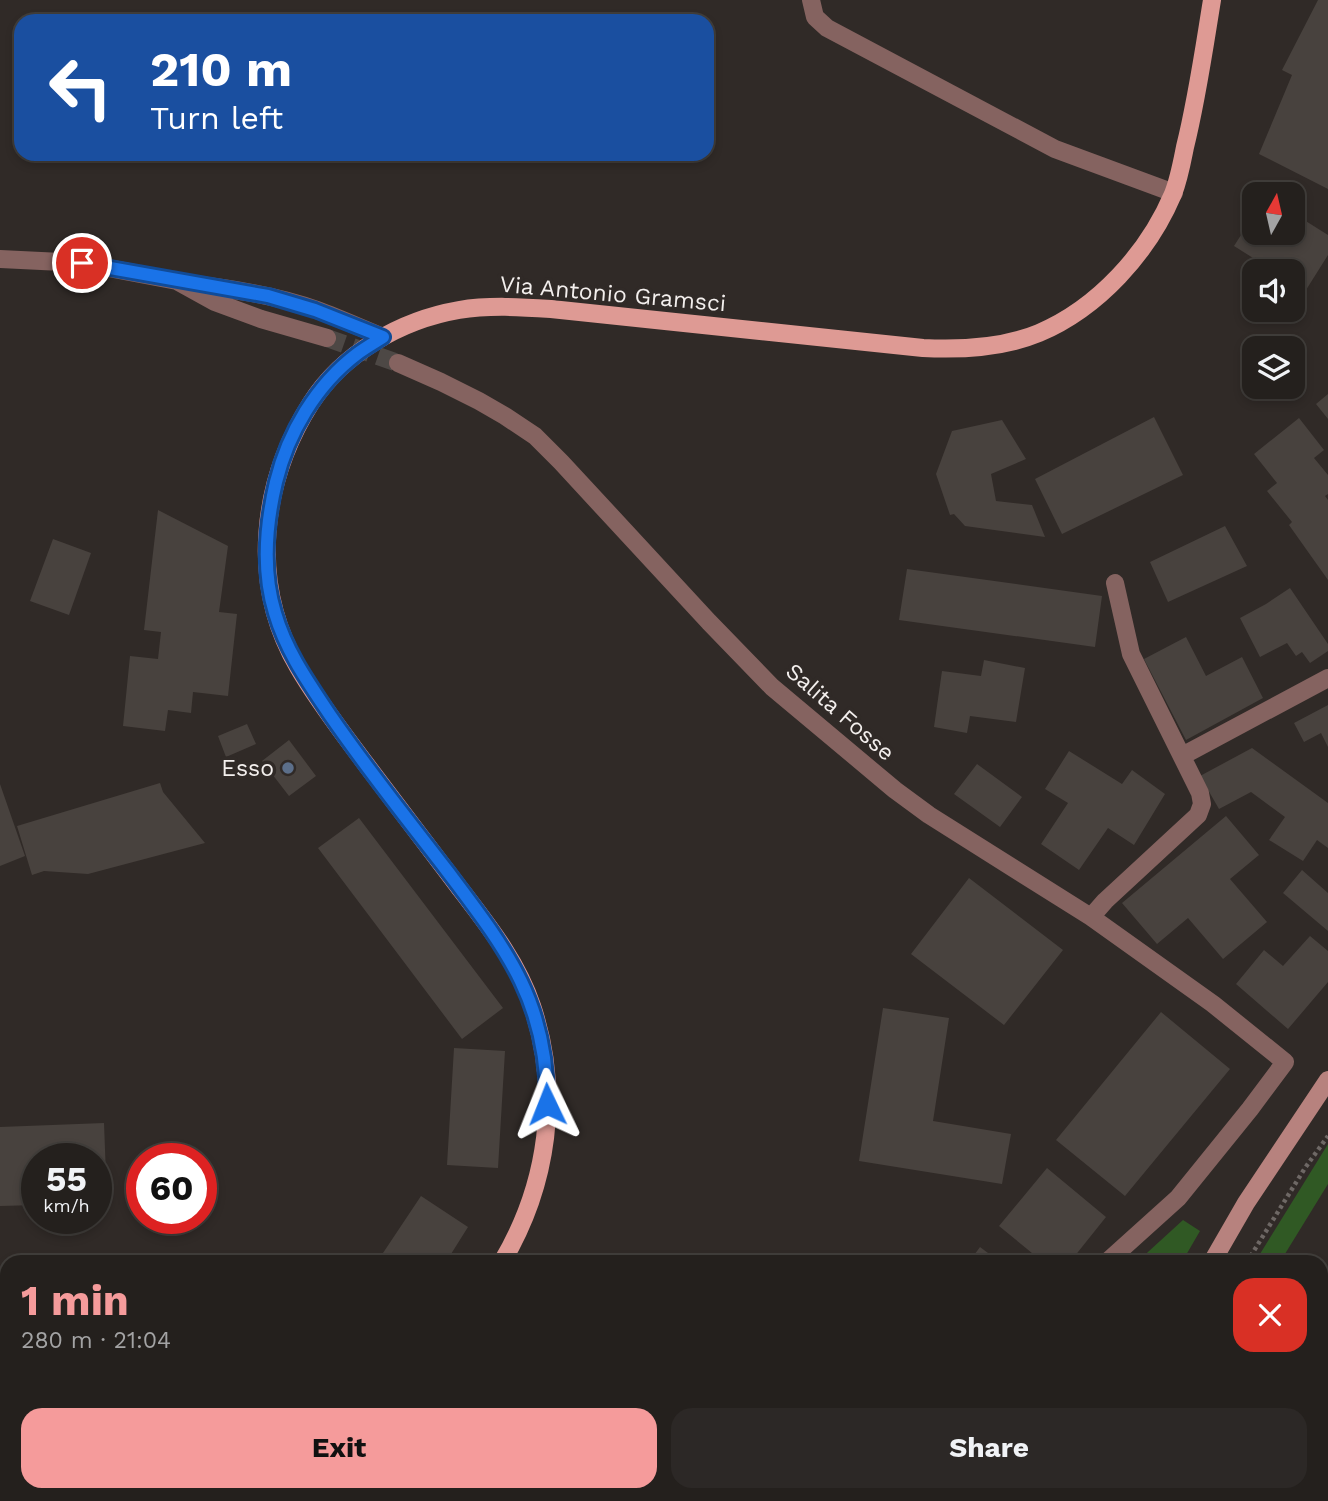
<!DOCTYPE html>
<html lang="en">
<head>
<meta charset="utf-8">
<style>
  body { margin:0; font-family:"Work Sans",sans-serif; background:#2c2826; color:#f1f3f6; height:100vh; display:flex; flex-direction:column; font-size:26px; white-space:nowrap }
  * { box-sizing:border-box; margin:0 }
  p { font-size:23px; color:#a3a3a4 }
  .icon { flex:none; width:38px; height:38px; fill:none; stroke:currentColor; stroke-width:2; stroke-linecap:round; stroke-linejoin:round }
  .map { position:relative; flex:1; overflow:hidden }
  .drawer { position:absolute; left:0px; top:1255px; width:1328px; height:247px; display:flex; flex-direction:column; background:#24201d; border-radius:21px 21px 0 0; box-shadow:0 4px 10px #0003,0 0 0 2px #413e3b }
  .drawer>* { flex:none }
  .guide { position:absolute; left:14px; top:14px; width:700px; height:147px; border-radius:21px; box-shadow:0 4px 10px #0003,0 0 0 2px #413e3b; background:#1a4fa0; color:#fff; overflow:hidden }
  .needle { width:46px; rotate:8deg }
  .controls { position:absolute; left:1242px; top:182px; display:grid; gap:14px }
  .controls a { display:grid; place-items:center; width:63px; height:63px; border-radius:14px; background:#24201d; box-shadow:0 4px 10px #0003,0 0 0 2px #413e3b; font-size:35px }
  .speed { position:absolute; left:21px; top:1143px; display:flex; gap:14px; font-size:35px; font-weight:700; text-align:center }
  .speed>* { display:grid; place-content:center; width:91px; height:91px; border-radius:50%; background:#24201d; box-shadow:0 4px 10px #0003,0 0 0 2px #413e3b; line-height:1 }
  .speed small { font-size:18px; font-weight:400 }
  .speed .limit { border:10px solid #d22; background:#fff; color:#111 }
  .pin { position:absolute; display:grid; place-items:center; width:60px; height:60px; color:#fff; margin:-30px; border:4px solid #fff; border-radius:50%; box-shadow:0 2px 7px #0007 }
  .me { position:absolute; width:77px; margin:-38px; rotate:358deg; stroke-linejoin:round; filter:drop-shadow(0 0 5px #0008) }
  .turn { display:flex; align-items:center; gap:24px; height:147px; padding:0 21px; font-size:32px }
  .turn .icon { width:91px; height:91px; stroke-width:2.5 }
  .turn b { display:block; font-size:49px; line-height:60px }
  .round { display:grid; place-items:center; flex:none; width:74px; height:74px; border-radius:21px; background:#2c2826 }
  .summary { display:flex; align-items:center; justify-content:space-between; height:119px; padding:0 21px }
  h1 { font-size:42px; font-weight:700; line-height:52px; color:#f59b9b }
  .button { display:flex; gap:14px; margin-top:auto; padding:14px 21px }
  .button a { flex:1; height:80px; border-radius:21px; background:#f59b9b; color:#111; font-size:28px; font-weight:700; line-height:80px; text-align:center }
  .button a+a { background:#2c2826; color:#f1f3f6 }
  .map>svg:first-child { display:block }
</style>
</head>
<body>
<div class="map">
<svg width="1328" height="1501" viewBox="0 0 1328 1501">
  <rect width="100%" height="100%" fill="#302a27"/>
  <path fill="#305924" d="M1328,1144v40l-48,78h-25z
    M1183,1220l17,11 -18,31h-45z"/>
  <path fill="#48423e" d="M1318,0h10v189l-69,-35 33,-79 -10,-5z
    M1255,213v20h38v-20l35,22v20l-22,35 -13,-7v-12h-36l4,-8 -27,-17z
    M1328,394v25l-12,-15z
    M1154,417l29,58 -121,59 -27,-55z
    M1299,418l25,32 -10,8 14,17v19l-3,2 3,4v80l-39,-55 3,-3 -25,-31 10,-8 -23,-29z
    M1002,420l24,39 -35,15 5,27 36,4 13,32 -80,-11 -11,-12 -4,1 -14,-41 16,-43z
    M158,510l70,36 -9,66 18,2 -9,82 -35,-4 -2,21 -23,-3 -3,21 -42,-5 7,-70 28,3 3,-27 -17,-2z
    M1225,526l22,40 -79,36 -18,-40z
    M53,539l38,14 -22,62 -39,-14z
    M907,569l195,27 -7,51 -196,-27z
    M1290,588l38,56v7l-18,12 -8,-11 -6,4 -9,-13 -27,14 -20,-39 26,-14z
    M1186,637l20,39 36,-19 21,41 -77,42 -42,-81z
    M984,660l41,8 -9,54 -46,-6 -3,17 -33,-6 8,-56 39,5z
    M1328,705v42l-7,-14 -17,9 -10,-19z
    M247,724l9,20 -30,13 -8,-21z
    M289,740l27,36 -27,20 -27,-35z
    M1252,748l76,55v45l-11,-8 -14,21 -34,-21 16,-23 -34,-25 -32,17 -19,-33z
    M1069,751l53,33 10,-14 33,24 -31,51 -26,-17 -29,42 -38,-26 27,-41 -23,-14z
    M977,764l45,33 -22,30 -46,-33z
    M160,783l3,9 42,51 -117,31 -44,-3 -12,4 -15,-49z
    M0,784l25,72 -25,10z
    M1226,816l33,39 -29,24 37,43 -44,37 -35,-41 -31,26 -35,-41z
    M359,818l144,190 -41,31 -144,-191z
    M1302,870l26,23v38l-45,-38z
    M969,878l94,72 -59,75 -93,-71z
    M1310,936l18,15v31l-40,47 -52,-45 28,-34 19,16z
    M883,1008l66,10 -16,103 78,13 -9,50 -143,-23z
    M1161,1012l69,57 -105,127 -69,-56z
    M454,1048l51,3 -7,117 -51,-3z
    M104,1123l3,79 -11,1v-45h-59v47l-37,1v-79z
    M1047,1168l59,49 -36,45h-27l-44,-36z
    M421,1196l47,31 -22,35h-69z
    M980,1247l20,15h-31z
    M159,1494h48l-3,7h-29z
    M608,1494h96l-2,7h-96z
    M817,1494h90l-4,7h-90z"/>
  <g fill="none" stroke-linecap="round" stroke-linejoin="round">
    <path stroke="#4d4845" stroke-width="18" stroke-dasharray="18 9" stroke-linecap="butt" d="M327,338l71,25"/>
    <path stroke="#6e6865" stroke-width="4.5" stroke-dasharray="3.5 3.5" stroke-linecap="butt" d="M1247,1262l58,-94 23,-32
      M1124,1501l4,-7"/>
    <path stroke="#856360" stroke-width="18" d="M811,0l4,17 12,11 228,121 119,44
      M0,259l82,4 95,18 38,21 46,17 66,19
      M187,283c44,6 88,12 130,27 22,8 44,18 66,27
      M398,363l43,19 38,19 26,15 30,20 26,26 148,160 63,65 123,103 34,25 162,102 122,87 72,58 -35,47 -72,89 -71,64
      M1182,756l146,-78
      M1091,917l14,-16 93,-86 4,-11 -2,-11 -69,-139 -16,-71
      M991,1494l11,7
      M930,1501l4,-7"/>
    <path stroke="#b7827e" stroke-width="18" d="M1212,1262l34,-59 82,-123
      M1084,1501l3,-7"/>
    <path stroke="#de9a94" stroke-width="18" d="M502,1262c46,-77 59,-170 30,-256 -15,-45 -45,-82 -74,-120 -31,-41 -62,-82 -93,-123 -23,-31 -48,-63 -67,-96 -49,-84 -37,-185 13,-264 32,-50 90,-83 148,-93 30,-5 62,-3 92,-1l372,39c39,2 80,0 116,-15 59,-25 109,-80 134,-139 6,-15 9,-32 12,-47 12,-48 19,-98 27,-147
      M331,1501l4,-7"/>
  </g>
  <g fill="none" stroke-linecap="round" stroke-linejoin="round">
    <g stroke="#114b97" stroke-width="18">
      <path id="route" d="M82,263l186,33 47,14 68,27c-9,6 -18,11 -26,17 -41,31 -69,79 -81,128 -10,42 -14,89 -1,131 11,38 33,69 55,102 37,54 78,105 118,157 58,77 100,130 99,232"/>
    </g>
    <use href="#route" stroke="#1a73e8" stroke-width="12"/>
  </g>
  <circle fill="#5c6f8a" stroke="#302a27" stroke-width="2.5" cx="288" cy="768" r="7"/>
  <g text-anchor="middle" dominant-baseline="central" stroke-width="7" stroke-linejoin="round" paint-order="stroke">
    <g font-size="23" fill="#f3efed" stroke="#302a27">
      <text transform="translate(613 294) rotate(5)">Via Antonio Gramsci</text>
      <text transform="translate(840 712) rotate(41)">Salita Fosse</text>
    </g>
    <g font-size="23" fill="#f3efed" stroke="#302a27" text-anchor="end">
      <text x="274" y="768">Esso</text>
    </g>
  </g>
</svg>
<div class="controls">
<a><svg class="needle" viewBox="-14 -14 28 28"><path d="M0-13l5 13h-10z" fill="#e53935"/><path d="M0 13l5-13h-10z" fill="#a3a3a4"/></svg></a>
<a><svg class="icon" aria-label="sound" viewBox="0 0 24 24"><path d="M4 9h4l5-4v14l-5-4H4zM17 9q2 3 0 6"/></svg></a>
<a><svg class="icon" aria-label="layers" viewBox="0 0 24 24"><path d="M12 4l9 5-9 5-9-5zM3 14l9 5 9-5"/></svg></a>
</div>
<div class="speed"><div>55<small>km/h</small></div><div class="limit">60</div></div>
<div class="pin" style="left:82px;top:263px;background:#d93025"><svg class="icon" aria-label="arrive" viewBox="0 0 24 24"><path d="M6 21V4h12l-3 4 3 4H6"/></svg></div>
<svg class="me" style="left:547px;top:1104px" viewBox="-20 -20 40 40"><path d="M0-17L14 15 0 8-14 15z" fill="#1a73e8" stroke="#fff" stroke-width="4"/></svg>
<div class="guide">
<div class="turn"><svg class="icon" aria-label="left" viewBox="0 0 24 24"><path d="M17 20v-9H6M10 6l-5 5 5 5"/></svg><div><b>210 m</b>Turn left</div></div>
</div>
<section class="drawer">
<div class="summary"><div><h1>1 min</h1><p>280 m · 21:04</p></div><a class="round" style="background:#d93025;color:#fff"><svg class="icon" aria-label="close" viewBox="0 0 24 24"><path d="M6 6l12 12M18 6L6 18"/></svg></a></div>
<div class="button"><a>Exit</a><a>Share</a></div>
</section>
</div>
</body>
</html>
